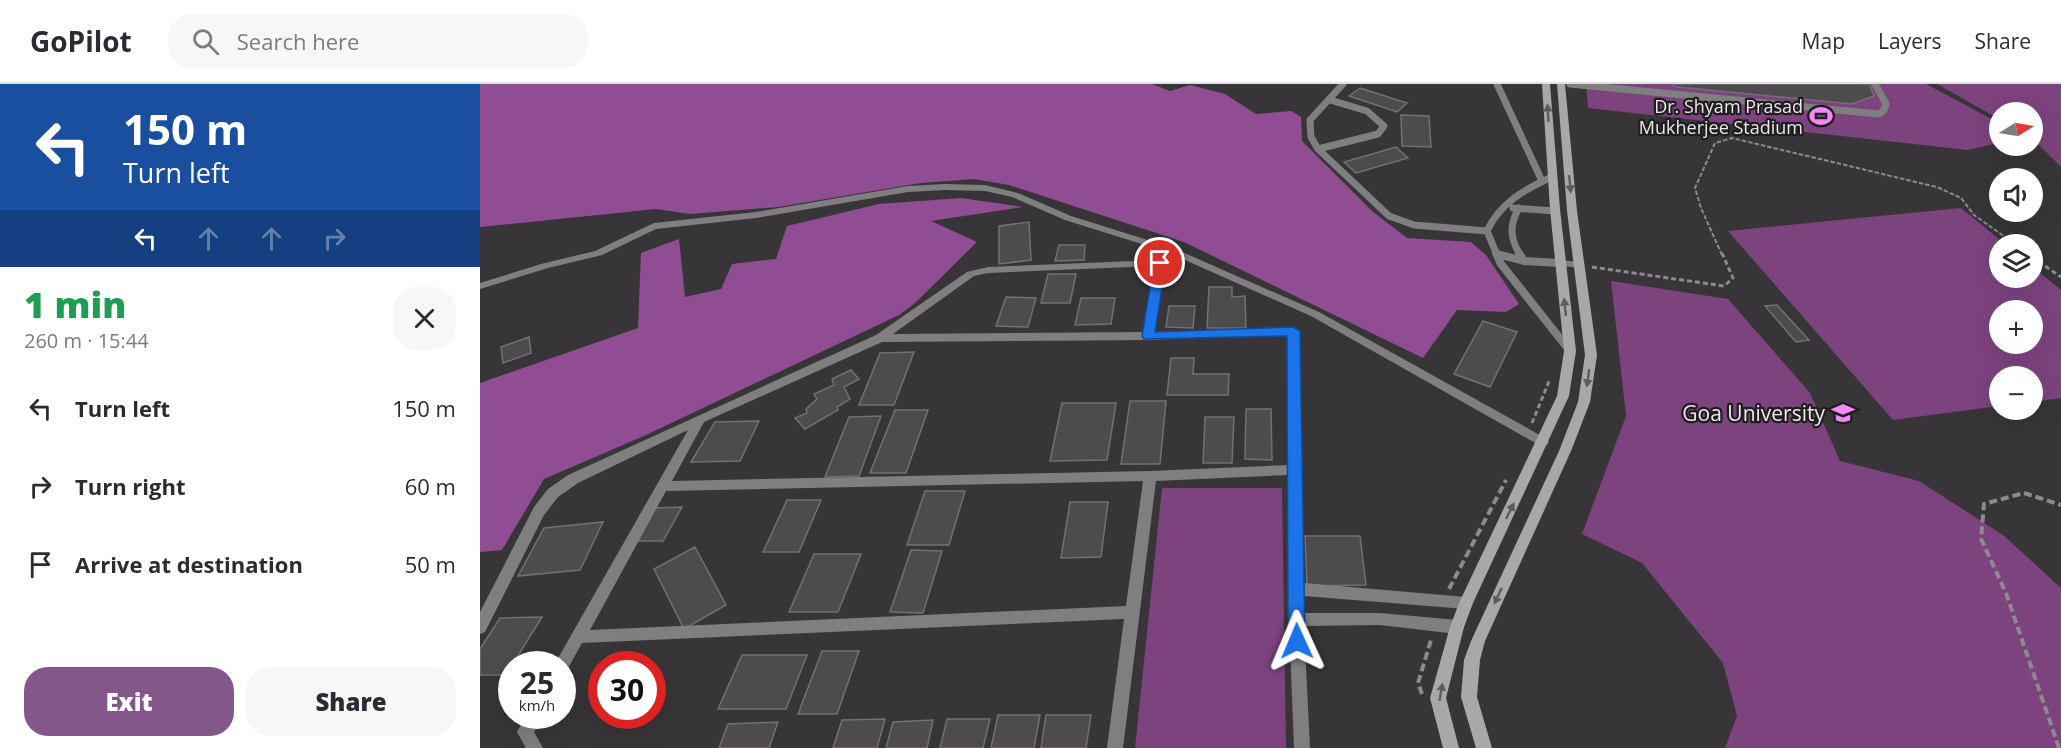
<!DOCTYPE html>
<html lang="en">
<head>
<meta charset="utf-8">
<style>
  body { margin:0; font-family:"Open Sans",sans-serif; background:#f7f7f7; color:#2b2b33; height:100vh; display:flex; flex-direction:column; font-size:22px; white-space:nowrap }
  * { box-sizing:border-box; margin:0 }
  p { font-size:20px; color:#7c7c81 }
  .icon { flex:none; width:33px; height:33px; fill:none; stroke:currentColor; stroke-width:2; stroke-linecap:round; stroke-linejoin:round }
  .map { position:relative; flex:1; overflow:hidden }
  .panel { display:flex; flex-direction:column; background:#fff; width:480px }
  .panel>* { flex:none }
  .top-card { background:#1a4fa0; color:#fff; overflow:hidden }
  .needle { width:39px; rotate:79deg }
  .controls { position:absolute; left:1509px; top:18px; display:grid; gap:12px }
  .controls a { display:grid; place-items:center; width:54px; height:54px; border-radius:50%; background:#fff; box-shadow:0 6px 24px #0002; font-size:30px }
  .speed { position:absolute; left:18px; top:567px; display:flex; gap:12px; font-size:30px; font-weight:700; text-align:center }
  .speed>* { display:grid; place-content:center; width:78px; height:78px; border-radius:50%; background:#fff; box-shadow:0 6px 24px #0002; line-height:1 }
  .speed small { font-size:15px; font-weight:400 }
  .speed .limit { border:9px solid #d22; background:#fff; color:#111 }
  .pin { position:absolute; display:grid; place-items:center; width:51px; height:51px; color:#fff; margin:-26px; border:3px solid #fff; border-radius:50%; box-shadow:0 2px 6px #0007 }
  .me { position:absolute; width:66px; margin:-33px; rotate:359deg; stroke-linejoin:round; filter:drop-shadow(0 0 4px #0008) }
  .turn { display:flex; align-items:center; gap:21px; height:126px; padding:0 24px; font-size:27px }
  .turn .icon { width:78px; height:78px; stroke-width:2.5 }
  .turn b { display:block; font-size:42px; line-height:51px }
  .lanes { display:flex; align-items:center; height:57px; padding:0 24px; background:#0003; justify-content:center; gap:30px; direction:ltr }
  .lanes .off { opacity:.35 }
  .round { display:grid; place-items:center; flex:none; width:63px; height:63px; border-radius:24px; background:#f7f7f7 }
  .summary { display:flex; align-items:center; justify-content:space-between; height:102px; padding:0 24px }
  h1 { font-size:36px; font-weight:800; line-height:45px; color:#1e9e55 }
  .cta { display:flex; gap:12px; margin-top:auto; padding:12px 24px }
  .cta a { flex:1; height:69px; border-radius:24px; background:#84568a; color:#fff; font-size:24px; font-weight:800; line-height:69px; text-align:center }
  .cta a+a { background:#f7f7f7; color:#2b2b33 }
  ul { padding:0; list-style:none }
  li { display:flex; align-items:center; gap:18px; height:78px; padding:0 24px }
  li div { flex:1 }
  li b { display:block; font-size:22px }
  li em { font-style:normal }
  header { display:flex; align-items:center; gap:36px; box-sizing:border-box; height:84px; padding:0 30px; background:#fff; border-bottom:2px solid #e1e1e2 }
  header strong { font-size:28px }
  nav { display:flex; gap:33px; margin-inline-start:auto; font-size:21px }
  .search { width:420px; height:54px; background:#f7f7f7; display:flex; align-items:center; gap:15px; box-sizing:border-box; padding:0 21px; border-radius:24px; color:#7c7c81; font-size:22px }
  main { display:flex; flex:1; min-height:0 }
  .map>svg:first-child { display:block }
</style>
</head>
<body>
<header>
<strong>GoPilot</strong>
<div class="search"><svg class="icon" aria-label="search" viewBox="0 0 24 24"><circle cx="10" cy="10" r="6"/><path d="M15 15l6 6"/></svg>Search here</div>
<nav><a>Map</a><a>Layers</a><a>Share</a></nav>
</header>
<main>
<section class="panel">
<div class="top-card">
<div class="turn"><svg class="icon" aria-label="left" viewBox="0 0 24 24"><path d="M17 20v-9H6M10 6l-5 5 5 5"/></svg><div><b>150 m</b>Turn left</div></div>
<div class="lanes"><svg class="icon" aria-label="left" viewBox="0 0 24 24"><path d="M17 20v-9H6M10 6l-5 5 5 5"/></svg><svg class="icon off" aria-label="ahead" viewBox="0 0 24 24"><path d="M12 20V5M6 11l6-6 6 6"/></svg><svg class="icon off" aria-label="ahead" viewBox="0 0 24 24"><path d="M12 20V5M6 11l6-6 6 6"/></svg><svg class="icon off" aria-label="right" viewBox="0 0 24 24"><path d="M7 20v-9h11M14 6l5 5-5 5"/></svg></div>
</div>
<div class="summary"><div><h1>1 min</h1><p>260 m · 15:44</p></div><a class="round"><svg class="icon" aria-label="close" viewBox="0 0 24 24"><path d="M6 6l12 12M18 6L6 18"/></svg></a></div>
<ul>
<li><svg class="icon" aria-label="left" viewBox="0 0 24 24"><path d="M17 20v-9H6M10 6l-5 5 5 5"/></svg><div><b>Turn left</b></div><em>150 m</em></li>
<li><svg class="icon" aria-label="right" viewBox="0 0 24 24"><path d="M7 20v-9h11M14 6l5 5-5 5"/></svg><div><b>Turn right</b></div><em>60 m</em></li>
<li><svg class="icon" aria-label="arrive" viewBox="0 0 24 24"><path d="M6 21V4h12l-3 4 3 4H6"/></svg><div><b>Arrive at destination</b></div><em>50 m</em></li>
</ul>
<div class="cta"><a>Exit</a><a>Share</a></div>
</section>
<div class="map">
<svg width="1581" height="664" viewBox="0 0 1581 664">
  <rect width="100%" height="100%" fill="#383538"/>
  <path fill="#7c437e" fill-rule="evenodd" d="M1106,0h340l73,39v20l-31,7 -380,-42z
    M1457,0h124v83l-28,-28 -1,-27h-32l-1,7z
    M1481,124l44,36h-5v34h32l1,-11 28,23v108l-28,4 -1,-26h-32l-1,30 -106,14 -165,-189zM1520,226h32v34h-32z
    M1131,197l117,18 82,94 30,68 79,20 84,54 58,53v160h-336l12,-32 -14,-53 -81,-100 -60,-29 44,-118z
    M682,404h120l4,260h-151z"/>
  <path fill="#904d93" d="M0,0h672l18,7 20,-6 35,9 31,20 35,-3 10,6 1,24 70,70 35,27 64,4 15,13 33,49 -13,8 -49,-2 -34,48 -239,-116 -175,-57 -35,-6 -53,4 -143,24 -88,7 -34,-5 -176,18z
    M481,114l62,9 -92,14 46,21 -63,62 -15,11 -253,120 -102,44 -42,71 -22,2v-169l158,-55 3,-75 38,-14 6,58 36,-8 11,-25 44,-5 11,-33 92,-22z"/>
  <path fill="#4e4b4e" stroke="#736f73" stroke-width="1.5" d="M1192,0h197l5,12 -22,8 -175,-17z
    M880,4l47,15 -10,9 -48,-16z
    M921,31l28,1 2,31 -29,-1z
    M916,63l12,11 -52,15 -12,-11z
    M549,138l2,38 -32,4v-38z
    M579,161h26l-1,15 -29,1z
    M568,190h28l-6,29h-29z
    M729,203h23v10l13,-1 1,32h-39z
    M526,213l30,1 -8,29 -32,-1z
    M601,214h34l-4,26 -36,1z
    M1297,221l32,35 -13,2 -31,-36z
    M689,222h26l-2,22 -27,-1z
    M1003,237l34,11 -27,55 -36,-13z
    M49,253l2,16 -28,10 -2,-16z
    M434,268l-20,53h-35l21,-52z
    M691,274h23l-1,16h36l-1,21h-61z
    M371,286l8,9 -15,8 6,12 -13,8 1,3 -33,19 -10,-11 12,-5 -1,-4 11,-10 -3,-5 20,-9 -2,-6z
    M650,317h36l-6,63h-39z
    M582,319h54l-9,57 -57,1z
    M766,325h25l1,51 -27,-1z
    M415,326h33l-22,63h-36z
    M401,332l-22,60 -34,1 24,-60z
    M725,333h29l-2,46h-29z
    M279,337l-19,40 -49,1 24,-40z
    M445,407h40l-16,54h-42z
    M307,416h34l-22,52h-36z
    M590,418h38l-7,55 -40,1z
    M202,423l-19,34h-29l20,-33z
    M123,438l-23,48 -62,6 26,-48z
    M825,452h55l6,49 -59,1z
    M215,463l31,58 -42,24 -30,-60z
    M431,466l31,1 -19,62 -33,-1z
    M334,470h47l-23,58h-49z
    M62,533l-36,58h-26v-26l20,-31z
    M342,567h37l-22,63h-39z
    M262,571h65l-21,54h-68z
    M518,631h42l-6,33h-43z
    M566,631h45l-5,33h-45z
    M405,635l-8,29h-44l9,-28z
    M467,635h43l-7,29h-43z
    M453,636l-6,28h-41l7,-26z
    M298,638l-9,26h-50l9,-24z"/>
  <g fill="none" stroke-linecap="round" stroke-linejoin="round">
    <path stroke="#8d8a8d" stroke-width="2" stroke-dasharray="4.5 2" stroke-linecap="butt" d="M1242,171l-21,-47 -6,-20 20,-45 17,-5 205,49 24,11 13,17 41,29"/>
    <path stroke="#8d8a8d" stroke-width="3" stroke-dasharray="5 3" stroke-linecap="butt" d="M1552,173l29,20
      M1112,183l132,19 9,-8 -11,-25
      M1052,339l18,-44"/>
    <path stroke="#8d8a8d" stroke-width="4" stroke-dasharray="8 4" stroke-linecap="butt" d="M969,505l57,-109
      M942,610l-4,-11 13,-43
      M1579,664l-53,-155 -25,-54 3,-35 40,-11 37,12"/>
    <path stroke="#807f80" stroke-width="7" d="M863,0l-33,36 1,17 7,12 71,67 25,9 73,6
      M1017,0l45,97
      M1090,0l309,30 5,-4 2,-6 -11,-20
      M838,65l60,-15 6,-8 -17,-15 -37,-11
      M1033,124l42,3
      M1039,124c-10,17 -9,30 1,47
      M1017,170l3,1
      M1017,171l-10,-24c13,-28 38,-42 65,-54"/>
    <path stroke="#807f80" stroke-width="8" d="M1016,169l5,11 69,87
      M1039,169l5,8
      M1017,170l27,7 36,2"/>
    <path fill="#807f80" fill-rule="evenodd" d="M465,100l40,1 33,8 53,23 102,32 146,64 228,127 2,3 -2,3h-8l-228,-129 -144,-64 -102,-32 -53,-23 -27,-6 -40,-1 -37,2 -152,26 -100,11 -54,26 -54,13 -68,21v-6l61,-19 54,-13 59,-28 102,-11 152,-26z
      M680,176l5,3 -11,69 139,-5 5,4 6,252 162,14 5,2 2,4 -2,4 -5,2 -162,-13 -1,17h77l77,7 5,2 2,5 -2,5 -5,2 -77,-9 -76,1 6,122h-16l-5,-128v-145l-133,6 -33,267h-16l17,-129 -542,24 -15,27 -5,2v-8h-7l2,-4 131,-230 -110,53 -20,14 -14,18 -59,117 -5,2v-22l54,-105 14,-18 20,-14 308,-140 91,-63 21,-5zM674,182l-11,66 -250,2 81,-58 14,-3zM808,251l1,130 -139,6 -478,10 32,-59 178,-80 266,-2zM663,397l-17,125 -536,24 76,-139z
      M1080,176l19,2 5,3 -5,3 -23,-3 -1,-2z
      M46,632h17l-9,16 9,16h-17l-9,-16z"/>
    <path fill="#aaa7aa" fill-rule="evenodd" d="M1062,0h8l10,125 16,142 -7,45 -96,207 -9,24 -18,71 13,50h-16l-13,-50 20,-71 9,-24 98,-207 7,-45 -14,-142z
      M1077,0h8l12,127 20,144 -7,47 -19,49 -86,190 -5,19 -3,37 15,51h-16l-15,-51 3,-37 7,-19 88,-190 19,-49 7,-47 -18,-144z"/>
  </g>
  <defs><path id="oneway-solid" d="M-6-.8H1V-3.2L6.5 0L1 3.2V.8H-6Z" transform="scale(1.5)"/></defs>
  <g fill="#5e5b5e">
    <use href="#oneway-solid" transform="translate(1068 29) rotate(-93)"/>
    <use href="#oneway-solid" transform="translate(1090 100) rotate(84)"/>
    <use href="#oneway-solid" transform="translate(1085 223) rotate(-96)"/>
    <use href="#oneway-solid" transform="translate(1108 294) rotate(98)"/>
    <use href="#oneway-solid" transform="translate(1030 427) rotate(-64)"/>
    <use href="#oneway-solid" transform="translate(1018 512) rotate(115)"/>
    <use href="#oneway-solid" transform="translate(961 608) rotate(-80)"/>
  </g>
  <path fill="#1a73e8" stroke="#114b97" stroke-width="1.5" d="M680,175l6,4 -11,69 138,-5 7,4 5,310 -2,6 -6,2 -6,-2 -3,-6 -1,-305 -143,3 -2,-3 12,-73z"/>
  <defs>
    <g id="stadium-bare" transform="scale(1.8)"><path d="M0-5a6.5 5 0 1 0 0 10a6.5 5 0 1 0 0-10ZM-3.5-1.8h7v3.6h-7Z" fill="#f18af4" stroke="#1f1d1f" stroke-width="2.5" paint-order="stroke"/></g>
    <g id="university-bare" transform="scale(1.8)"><path d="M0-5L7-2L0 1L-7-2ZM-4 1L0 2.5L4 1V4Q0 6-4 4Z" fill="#f18af4" stroke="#1f1d1f" stroke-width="2.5" paint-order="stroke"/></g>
  </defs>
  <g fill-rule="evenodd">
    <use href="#stadium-bare" x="1341" y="32"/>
    <use href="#university-bare" x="1363" y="329"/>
  </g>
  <g text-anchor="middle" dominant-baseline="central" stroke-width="4.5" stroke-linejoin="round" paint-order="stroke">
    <g font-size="18" fill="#eae8ea" stroke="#1f1d1f" text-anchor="end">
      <text x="1323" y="22">Dr. Shyam Prasad<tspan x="1323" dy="21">Mukherjee Stadium</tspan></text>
    </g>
    <g font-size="21" fill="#eae8ea" stroke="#1f1d1f" text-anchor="end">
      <text x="1345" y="329">Goa University</text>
    </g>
  </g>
</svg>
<div class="controls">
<a><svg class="needle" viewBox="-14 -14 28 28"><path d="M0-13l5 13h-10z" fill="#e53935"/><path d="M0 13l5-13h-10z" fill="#7c7c81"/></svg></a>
<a><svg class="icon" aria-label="sound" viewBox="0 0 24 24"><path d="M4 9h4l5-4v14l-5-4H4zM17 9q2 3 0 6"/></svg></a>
<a><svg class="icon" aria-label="layers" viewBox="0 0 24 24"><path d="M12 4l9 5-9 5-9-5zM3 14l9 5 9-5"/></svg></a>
<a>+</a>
<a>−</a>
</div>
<div class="speed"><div>25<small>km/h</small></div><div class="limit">30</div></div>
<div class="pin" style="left:680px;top:179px;background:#d93025"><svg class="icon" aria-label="arrive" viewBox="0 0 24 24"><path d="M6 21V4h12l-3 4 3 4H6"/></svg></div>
<svg class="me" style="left:817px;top:557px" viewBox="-20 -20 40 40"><path d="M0-17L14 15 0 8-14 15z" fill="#1a73e8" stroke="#fff" stroke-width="4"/></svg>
</div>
</main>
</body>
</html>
